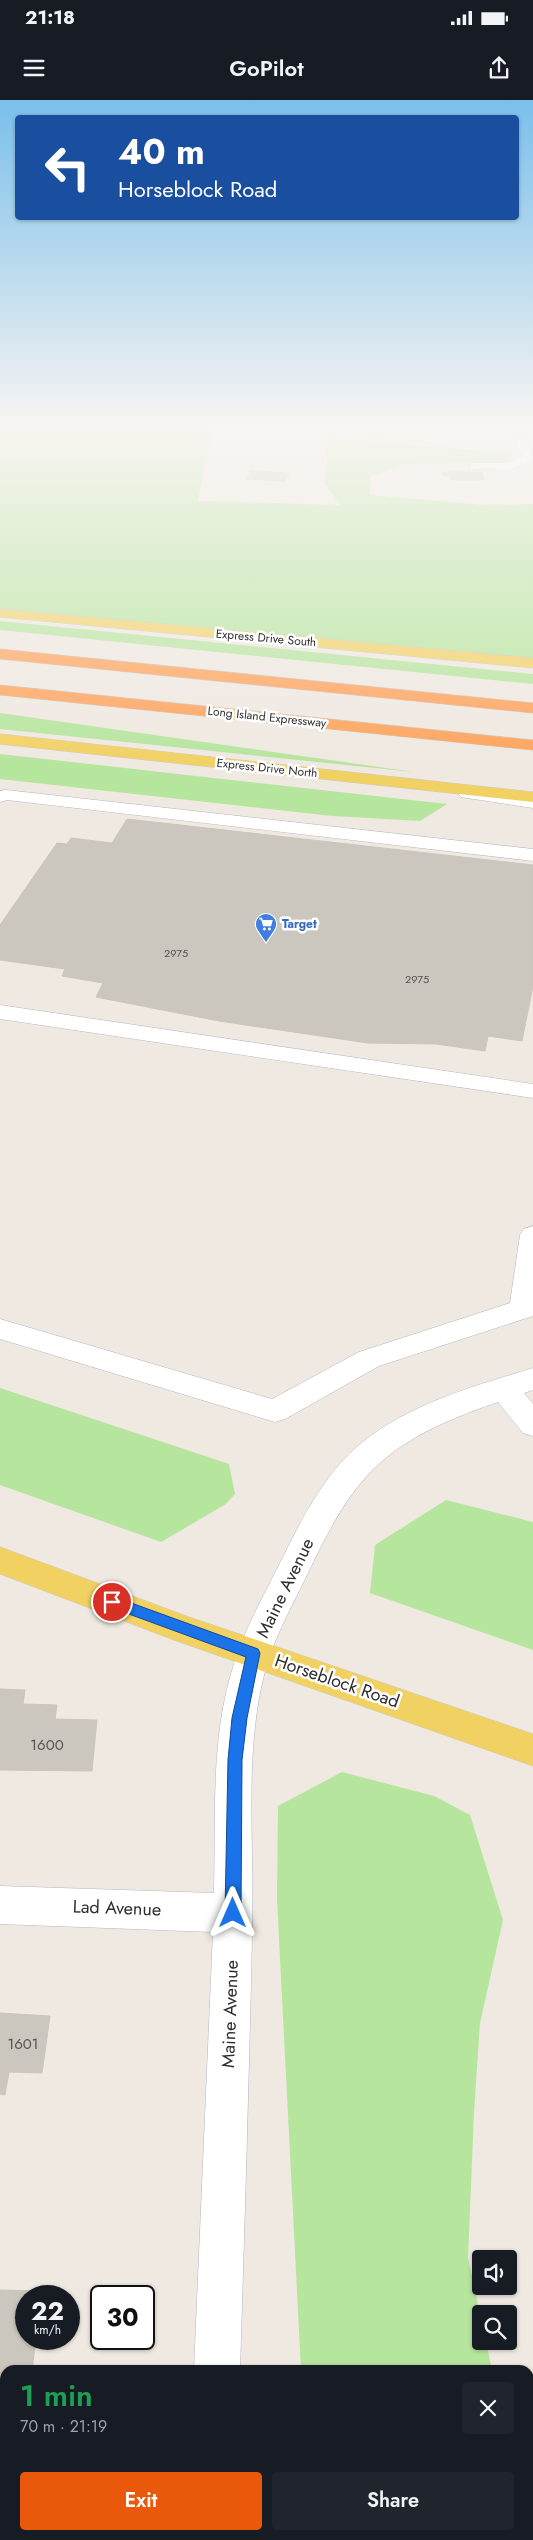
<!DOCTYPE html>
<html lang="en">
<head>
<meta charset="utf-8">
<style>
  body { margin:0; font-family:Jost,sans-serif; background:#20242c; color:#f1f3f6; height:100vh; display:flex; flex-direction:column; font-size:19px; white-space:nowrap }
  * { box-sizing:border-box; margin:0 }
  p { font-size:16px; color:#9ea1a6 }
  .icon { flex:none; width:28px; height:28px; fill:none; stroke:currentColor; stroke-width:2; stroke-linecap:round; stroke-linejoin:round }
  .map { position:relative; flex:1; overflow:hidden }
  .details { position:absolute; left:0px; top:2265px; width:534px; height:175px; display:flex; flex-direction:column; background:#171b24; border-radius:15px 15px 0 0; box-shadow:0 1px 4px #0004 }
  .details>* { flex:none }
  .guide { position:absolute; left:15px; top:15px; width:504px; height:105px; border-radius:5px; box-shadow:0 1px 4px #0004; background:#1a4fa0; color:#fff; overflow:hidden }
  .controls { position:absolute; left:472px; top:2150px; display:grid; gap:10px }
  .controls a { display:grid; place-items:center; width:45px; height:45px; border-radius:5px; background:#171b24; box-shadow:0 1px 4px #0004; font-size:25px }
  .speed { position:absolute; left:15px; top:2185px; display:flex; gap:10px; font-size:25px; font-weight:700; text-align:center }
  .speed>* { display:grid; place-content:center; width:65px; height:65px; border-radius:50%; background:#171b24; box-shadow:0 1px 4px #0004; line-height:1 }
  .speed small { font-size:12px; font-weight:400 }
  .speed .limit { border:2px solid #111; border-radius:8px; background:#fff; color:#111 }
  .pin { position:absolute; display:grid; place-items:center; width:42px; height:42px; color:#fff; margin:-21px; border:2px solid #fff; border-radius:50%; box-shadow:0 1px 5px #0007 }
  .me { position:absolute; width:55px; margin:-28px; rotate:0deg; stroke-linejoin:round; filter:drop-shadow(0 0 4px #0008) }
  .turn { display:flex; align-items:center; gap:18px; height:105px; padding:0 20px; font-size:22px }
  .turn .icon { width:65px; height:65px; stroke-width:2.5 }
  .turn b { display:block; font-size:35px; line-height:42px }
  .round { display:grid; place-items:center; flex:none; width:52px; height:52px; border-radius:5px; background:#20242c }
  .overview { display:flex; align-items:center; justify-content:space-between; height:85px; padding:0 20px }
  h1 { font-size:30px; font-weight:600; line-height:38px; color:#1e9e55 }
  .cta { display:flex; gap:10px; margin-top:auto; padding:10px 20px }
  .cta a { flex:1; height:58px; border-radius:5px; background:#ea580c; color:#fff; font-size:20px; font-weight:600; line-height:58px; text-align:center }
  .cta a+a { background:#20242c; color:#f1f3f6 }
  .status { display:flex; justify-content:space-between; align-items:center; height:35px; padding:0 25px; background:#171b24; direction:ltr }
  .status svg { height:14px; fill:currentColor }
  header { display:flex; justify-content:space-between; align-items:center; height:65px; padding:0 20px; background:#171b24; font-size:22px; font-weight:600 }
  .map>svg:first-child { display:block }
</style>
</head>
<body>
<div class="status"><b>21:18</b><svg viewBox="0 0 49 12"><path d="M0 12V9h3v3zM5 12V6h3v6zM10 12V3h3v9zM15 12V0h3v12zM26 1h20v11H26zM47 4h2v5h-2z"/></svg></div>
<header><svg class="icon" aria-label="menu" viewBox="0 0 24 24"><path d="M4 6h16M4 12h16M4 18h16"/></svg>GoPilot<svg class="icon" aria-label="share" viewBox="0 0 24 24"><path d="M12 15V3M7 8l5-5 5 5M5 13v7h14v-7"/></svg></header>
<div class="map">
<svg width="533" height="2440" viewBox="0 0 533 2440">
  <rect width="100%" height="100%" fill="#efe9e1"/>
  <path fill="#b6e59e" d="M0,325h213l-15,76 143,4 -16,-21 3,-45 184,14 -7,10 -100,1 -35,12v19l114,10 49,-1v158l-533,-52z
    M0,521l533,53v10l-533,-54z
    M0,613l414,59 -414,-43z
    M0,654l447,50 -27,17 -88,-5 -332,-37z
    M0,1288l229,76 6,30 -9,10 -65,38 -161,-57z
    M446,1400l87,22v128l-163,-57 5,-48z
    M342,1672l92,24 36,19 33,105 -23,103 -6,89 -6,146 13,60v23h5l6,29h-191l-24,-471 1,-93z
    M529,2409l3,11 -3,20h-219v-5h219z"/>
  <path fill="#cbc7bf" stroke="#cbc5ba" d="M442,325h37l-1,5 -31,-1z
    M367,326l22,1 -1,6h-6v3l-23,-3v-6z
    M252,370l6,1 31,2 -4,8 -39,-2 4,-6 -1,-2z
    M447,372h35l2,8h-34l-1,-3 -6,-2v-2z
    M127,719l406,46v121l-11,55 -34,-5 -3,15 -49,-7 -68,-1 -149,-22 -123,-24 7,-14 -41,-7 3,-7 -65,-9v-35l57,-82 10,1 4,-6 41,5z
    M0,1589l25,1 -2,14 34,1 -2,14 42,1 -5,51 -92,-1z
    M0,1913l50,3 -8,57 -33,-1 -4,23 -5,-1z
    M0,2190l42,1 -1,5h-15v43h10l-4,31h-27v71h-5z"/>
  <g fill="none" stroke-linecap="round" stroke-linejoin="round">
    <g stroke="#b4b7c1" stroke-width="1">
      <path id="minor" d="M510,325h10l13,32 -1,4 -24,9 -38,-1v-4l4,-2h33l15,-6z
        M467,688l66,10v10l-72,-11 -3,-4 3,-4z
        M6,690l527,59v12l-526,-61 -7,2v-11z
        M0,905l533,79v14l-533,-79z
        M533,1126v90l-154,50 -94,53 -10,3 -275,-83v-20l272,80 87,-47 151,-49 10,-68 4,-6z
        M533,1268v22l-9,3 9,11v32l-10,-3 -25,-31c-107,37 -141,66 -189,169 -15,31 -32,61 -42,93 -18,62 -16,130 -15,193 1,42 0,83 -1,125 -3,129 -7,259 -11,388h-46l19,-438 -213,-8v-38l214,7c2,-76 -4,-156 20,-229 12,-39 34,-76 52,-113 20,-40 42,-82 78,-110 48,-38 111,-55 169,-73z
        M186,2435h50v5h-50z"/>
    </g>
    <g stroke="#c9c9c9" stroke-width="1">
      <path id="major" d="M0,509l533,49v10l-533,-51z
        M0,634l533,58v10l-533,-58z
        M0,1447l189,70 344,117v32l-359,-126 -174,-66z"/>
    </g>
    <g stroke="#c9c9c9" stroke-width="1">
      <path id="highway" d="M0,549l533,54v10l-533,-54z
        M0,585l533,55v10l-533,-55z"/>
    </g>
    <use href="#minor" fill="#fff" fill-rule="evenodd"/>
    <use href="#major" fill="#f2d163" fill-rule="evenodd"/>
    <use href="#highway" fill="#ffa35c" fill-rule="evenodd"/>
  </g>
  <linearGradient id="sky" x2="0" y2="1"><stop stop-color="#7abfeb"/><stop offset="0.49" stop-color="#f8f5f2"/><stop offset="1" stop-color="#f8f5f2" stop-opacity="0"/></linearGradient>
  <rect width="533" height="666" fill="url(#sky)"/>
  <path fill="#1a73e8" stroke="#114b97" d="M112,1496l146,53 2,4 -13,65 -5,42 -1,153 -2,6 -6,2 -5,-2 -3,-6 3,-153 4,-42 14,-61 -139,-51 -2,-4 2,-4z"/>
  <defs>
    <g id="supermarket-pin" transform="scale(1.125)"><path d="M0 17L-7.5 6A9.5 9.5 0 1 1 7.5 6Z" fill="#3f7fe0" stroke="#fff"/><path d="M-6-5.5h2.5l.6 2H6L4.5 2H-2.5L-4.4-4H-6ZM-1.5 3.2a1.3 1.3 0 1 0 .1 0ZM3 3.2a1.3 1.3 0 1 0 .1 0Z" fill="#fff"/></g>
  </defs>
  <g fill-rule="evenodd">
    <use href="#supermarket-pin" x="266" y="824"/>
  </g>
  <g text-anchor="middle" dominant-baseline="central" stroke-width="5" stroke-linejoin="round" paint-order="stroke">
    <g font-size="11" fill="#555452">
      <text x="176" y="853">2975</text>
      <text x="417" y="879">2975</text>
    </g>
    <g font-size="12" fill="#2e2e2e" stroke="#fff">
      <text transform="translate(266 538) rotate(5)">Express Drive South</text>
      <text transform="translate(267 617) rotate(6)">Long Island Expressway</text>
      <text transform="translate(267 668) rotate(6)">Express Drive North</text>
    </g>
    <g font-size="12" font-weight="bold" fill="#366cbe" stroke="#fff" text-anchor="start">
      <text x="282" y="824">Target</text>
    </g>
    <g font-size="15" fill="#555452">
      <text x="47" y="1645">1600</text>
      <text x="23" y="1944">1601</text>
    </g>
    <g font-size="18" fill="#2e2e2e" stroke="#fff">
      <text transform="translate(285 1488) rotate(-64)">Maine Avenue</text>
      <text transform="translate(337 1581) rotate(19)">Horseblock Road</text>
      <text transform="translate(117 1808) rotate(2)">Lad Avenue</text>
      <text transform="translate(230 1914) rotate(-88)">Maine Avenue</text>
    </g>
  </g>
</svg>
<div class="controls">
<a><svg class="icon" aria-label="sound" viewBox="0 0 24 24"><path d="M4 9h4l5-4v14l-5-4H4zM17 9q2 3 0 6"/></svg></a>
<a><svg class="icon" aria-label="search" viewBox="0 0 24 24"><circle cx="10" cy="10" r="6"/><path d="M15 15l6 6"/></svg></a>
</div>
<div class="speed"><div>22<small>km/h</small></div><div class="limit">30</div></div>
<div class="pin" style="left:112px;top:1502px;background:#d93025"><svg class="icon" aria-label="arrive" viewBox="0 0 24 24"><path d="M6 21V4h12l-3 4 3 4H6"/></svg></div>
<svg class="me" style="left:233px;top:1813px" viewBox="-20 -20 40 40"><path d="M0-17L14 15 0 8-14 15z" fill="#1a73e8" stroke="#fff" stroke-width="4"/></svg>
<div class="guide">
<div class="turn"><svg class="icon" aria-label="left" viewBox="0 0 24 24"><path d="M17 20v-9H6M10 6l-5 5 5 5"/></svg><div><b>40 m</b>Horseblock Road</div></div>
</div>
<section class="details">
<div class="overview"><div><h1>1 min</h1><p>70 m · 21:19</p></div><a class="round"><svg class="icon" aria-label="close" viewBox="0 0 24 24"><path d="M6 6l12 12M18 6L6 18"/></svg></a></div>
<div class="cta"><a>Exit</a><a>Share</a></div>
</section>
</div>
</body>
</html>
